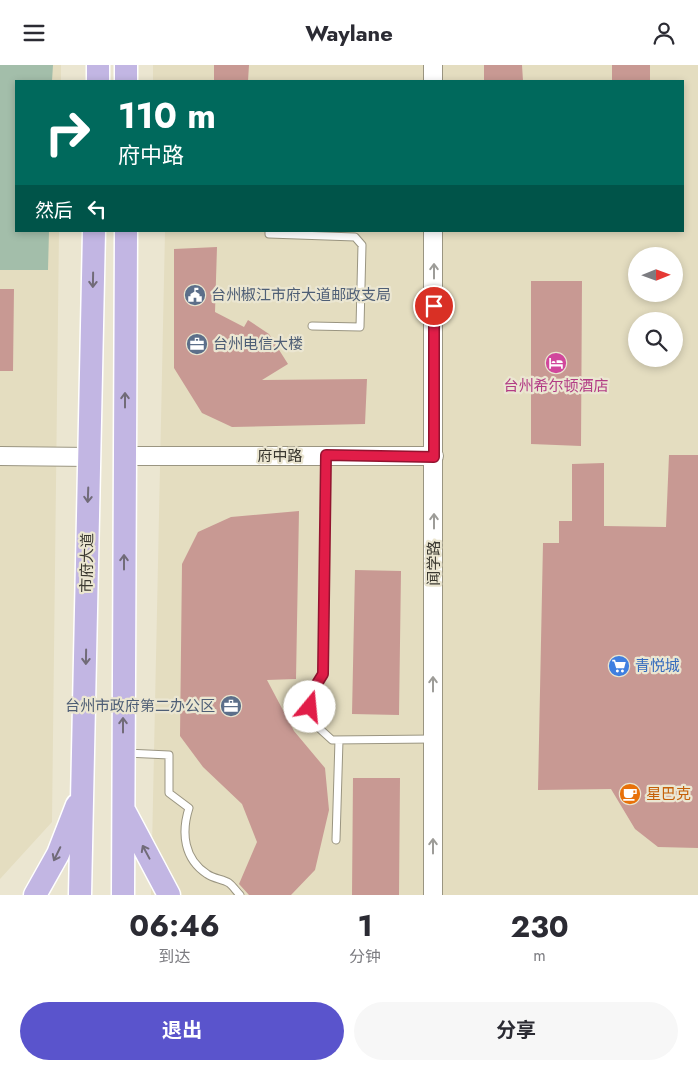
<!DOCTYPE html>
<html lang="zh">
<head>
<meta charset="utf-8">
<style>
  body { margin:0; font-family:Jost,"Noto Sans SC",sans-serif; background:#f7f7f7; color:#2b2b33; height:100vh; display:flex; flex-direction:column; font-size:19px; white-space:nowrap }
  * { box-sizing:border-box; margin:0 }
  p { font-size:16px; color:#7c7c81 }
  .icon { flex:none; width:28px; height:28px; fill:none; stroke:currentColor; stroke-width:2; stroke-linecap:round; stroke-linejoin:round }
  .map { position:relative; height:830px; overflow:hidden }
  .drawer { display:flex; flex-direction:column; background:#fff; flex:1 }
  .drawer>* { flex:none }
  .hud { position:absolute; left:15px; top:15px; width:669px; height:152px; border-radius:0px; box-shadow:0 2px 8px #0003; background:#00695c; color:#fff; overflow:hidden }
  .needle { width:32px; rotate:89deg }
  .controls { position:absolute; left:628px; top:182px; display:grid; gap:10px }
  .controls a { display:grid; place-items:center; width:55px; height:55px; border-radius:50%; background:#fff; box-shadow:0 2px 8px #0003; font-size:25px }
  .pin { position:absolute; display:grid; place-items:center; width:42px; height:42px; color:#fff; margin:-21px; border:2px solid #fff; border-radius:50%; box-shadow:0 1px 5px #0007 }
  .me { position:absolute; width:55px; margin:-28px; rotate:17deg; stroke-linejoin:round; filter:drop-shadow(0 0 4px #0008) }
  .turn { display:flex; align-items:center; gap:18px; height:105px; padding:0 20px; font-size:22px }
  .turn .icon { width:65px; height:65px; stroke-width:2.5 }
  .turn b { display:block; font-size:35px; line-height:42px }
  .then { display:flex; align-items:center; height:48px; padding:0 20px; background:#0003; gap:10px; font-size:19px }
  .eta { display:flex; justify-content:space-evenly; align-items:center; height:85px; text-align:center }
  .eta b { font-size:30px; font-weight:700; line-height:35px }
  .button { display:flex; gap:10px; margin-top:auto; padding:10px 20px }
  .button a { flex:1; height:58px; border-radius:30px; background:#5a54cc; color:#fff; font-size:20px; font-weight:700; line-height:58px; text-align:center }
  .button a+a { background:#f7f7f7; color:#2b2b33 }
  header { display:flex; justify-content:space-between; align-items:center; height:65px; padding:0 20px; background:#fff; font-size:22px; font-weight:700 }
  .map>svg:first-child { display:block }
</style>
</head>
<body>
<header><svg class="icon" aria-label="menu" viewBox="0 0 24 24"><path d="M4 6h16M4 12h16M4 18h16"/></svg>Waylane<svg class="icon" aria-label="person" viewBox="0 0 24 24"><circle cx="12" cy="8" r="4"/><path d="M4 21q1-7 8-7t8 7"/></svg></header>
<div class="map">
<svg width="698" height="830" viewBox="0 0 698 830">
  <rect width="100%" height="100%" fill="#ebe6d1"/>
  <path fill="#e4ddc0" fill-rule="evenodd" d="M0,0h61v16h-45v150h43l-7,591 -52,57z
    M153,0h545v830h-547l14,-664h517v-150h-529zM636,191h38v38h-38zM636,256h38v38h-38z"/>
  <path fill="#a3beaa" d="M0,0h53l-1,16h-36v150h33l-1,39h-48z"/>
  <path fill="#c89993" d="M214,0h35l-1,16h-34z
    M484,0h38l1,16h-39z
    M612,0h38v16h-38z
    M217,182l-2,65 29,15 4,-7 21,14 19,30 -26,16 105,-1 -2,45 -133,3 -30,-14 -28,-45v-119z
    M531,216h51l-1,165 -50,-2z
    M0,224h14l-1,82h-13z
    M669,390h29v393l-40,-1 -23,-18 -24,-40 -73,1 5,-247h16v-22h13v-57l32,-1v63l62,1z
    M299,446l-3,168 -29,1 27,51 31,37 4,42 -14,60 -24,25h-42l-10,-11 18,-42 -15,-38 -39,-37 -23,-31 2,-172 16,-32 33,-15z
    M355,505l46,1 -2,144 -47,-1z
    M353,713h47l-1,117h-47z"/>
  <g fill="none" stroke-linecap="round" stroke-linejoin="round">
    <g stroke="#9a9581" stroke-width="9">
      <path id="service" d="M269,166v3l86,3 7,8 -2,82 -48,-1
        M326,391l-3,218 -13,21 -1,24 23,21 101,-1
        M126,688l43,2v38l20,15c-8,25 -5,51 18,66 7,5 16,5 22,9 4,3 7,8 11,12
        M336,775l3,-100"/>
    </g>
    <g stroke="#9a9581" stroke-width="20">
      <path id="tertiary" d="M433,0v16
        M0,391l90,1
        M125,391h309
        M433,830v-664"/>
    </g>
    <g stroke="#fff" stroke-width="25">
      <path id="primary" d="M98,16v-16
        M126,16v-16
        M125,747l44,83
        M35,830l23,-41 19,-49
        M80,830l14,-664
        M123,830l3,-664"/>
    </g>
    <use href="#service" stroke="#fff" stroke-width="7"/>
    <use href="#tertiary" stroke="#fff" stroke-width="18"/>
    <use href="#primary" stroke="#c2b6e3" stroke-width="22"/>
  </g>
  <defs><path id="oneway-shaft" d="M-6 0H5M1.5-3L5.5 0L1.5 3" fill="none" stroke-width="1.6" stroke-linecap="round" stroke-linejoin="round" transform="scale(1.25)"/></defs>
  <g stroke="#9d9c98">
    <use href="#oneway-shaft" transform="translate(434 206) rotate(-90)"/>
    <use href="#oneway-shaft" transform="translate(434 456) rotate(-90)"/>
    <use href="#oneway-shaft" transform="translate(433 619) rotate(-90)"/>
    <use href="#oneway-shaft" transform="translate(433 781) rotate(-90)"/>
  </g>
  <g stroke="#716b78">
    <use href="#oneway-shaft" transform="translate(93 215) rotate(91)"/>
    <use href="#oneway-shaft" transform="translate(125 335) rotate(-90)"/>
    <use href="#oneway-shaft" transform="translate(88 430) rotate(92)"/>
    <use href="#oneway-shaft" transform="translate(124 497) rotate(-90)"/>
    <use href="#oneway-shaft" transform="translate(86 592) rotate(91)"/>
    <use href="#oneway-shaft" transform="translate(123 660) rotate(-90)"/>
    <use href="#oneway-shaft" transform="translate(146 787) rotate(-118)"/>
    <use href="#oneway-shaft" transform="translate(57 789) rotate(116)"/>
  </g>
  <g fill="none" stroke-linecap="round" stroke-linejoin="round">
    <g stroke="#92132f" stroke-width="12">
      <path id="route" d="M310,642v-12l13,-21 3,-219 108,2v-151"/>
    </g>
    <use href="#route" stroke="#e11d48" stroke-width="9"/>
  </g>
  <defs>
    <g id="civic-disc" transform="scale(1.125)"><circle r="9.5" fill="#5c6f8a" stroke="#ebe6d1"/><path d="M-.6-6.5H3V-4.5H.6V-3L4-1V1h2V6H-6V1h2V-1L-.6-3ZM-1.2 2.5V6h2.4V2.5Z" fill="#fff"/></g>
    <g id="office-disc" transform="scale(1.125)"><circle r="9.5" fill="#5c6f8a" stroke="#ebe6d1"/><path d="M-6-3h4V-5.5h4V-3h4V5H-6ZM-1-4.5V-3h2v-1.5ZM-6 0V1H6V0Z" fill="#fff"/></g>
    <g id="hotel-disc" transform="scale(1.125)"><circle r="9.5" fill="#d1479c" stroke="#ebe6d1"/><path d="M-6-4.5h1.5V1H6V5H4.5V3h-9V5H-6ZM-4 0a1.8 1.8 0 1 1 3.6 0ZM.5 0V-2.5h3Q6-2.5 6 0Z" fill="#fff"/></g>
    <g id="supermarket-disc" transform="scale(1.125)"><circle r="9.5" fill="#3f7fe0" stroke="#ebe6d1"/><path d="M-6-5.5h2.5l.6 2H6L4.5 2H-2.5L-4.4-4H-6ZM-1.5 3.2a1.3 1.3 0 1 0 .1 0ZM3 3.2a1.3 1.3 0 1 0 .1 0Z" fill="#fff"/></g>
    <g id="cafe-disc" transform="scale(1.125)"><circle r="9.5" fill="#e8710a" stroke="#ebe6d1"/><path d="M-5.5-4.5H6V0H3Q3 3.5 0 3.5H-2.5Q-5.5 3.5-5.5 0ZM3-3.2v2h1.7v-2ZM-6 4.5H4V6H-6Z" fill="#fff"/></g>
  </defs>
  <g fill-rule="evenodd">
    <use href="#civic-disc" x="195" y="230"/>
    <use href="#office-disc" x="197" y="279"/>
    <use href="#hotel-disc" x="556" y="298"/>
    <use href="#supermarket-disc" x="619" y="601"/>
    <use href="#office-disc" x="231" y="641"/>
    <use href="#cafe-disc" x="630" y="729"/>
  </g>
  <g text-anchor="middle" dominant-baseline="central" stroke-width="4.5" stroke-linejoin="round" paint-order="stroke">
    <g font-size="15" fill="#4e5e75" stroke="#ebe6d1" text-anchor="start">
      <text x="211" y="230">台州椒江市府大道邮政支局</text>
      <text x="213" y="279">台州电信大楼</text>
      <text x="215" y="641" text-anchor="end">台州市政府第二办公区</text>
    </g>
    <g font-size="15" fill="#b23c85" stroke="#ebe6d1">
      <text x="556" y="321">台州希尔顿酒店</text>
    </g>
    <g font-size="15" fill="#3b3931" stroke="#ebe6d1">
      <text x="280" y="391">府中路</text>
      <text transform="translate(87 498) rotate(-89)">市府大道</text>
      <text transform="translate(434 498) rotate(-90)">闻学路</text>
    </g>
    <g font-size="15" fill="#366cbe" stroke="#ebe6d1" text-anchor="start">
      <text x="635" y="601">青悦城</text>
    </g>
    <g font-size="15" fill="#c56008" stroke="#ebe6d1" text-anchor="start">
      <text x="646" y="729">星巴克</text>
    </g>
  </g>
</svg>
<div class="controls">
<a><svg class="needle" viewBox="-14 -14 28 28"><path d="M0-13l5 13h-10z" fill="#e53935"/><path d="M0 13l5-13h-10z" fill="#7c7c81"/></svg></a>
<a><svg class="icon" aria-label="search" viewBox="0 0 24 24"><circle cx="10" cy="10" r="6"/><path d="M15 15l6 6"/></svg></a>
</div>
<div class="pin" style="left:434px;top:241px;background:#d93025"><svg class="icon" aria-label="arrive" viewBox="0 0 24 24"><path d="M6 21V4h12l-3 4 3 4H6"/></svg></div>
<svg class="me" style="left:310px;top:642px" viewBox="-20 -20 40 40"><circle r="19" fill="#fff"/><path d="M0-13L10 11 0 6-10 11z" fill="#e11d48"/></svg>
<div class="hud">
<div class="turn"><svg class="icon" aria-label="right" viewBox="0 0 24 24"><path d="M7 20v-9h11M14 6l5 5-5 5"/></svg><div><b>110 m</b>府中路</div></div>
<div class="then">然后<svg class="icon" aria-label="left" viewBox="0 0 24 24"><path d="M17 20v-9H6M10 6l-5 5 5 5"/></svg></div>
</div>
</div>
<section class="drawer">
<div class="eta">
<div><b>06:46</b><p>到达</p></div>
<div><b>1</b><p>分钟</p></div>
<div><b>230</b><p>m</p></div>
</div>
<div class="button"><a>退出</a><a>分享</a></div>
</section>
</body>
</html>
